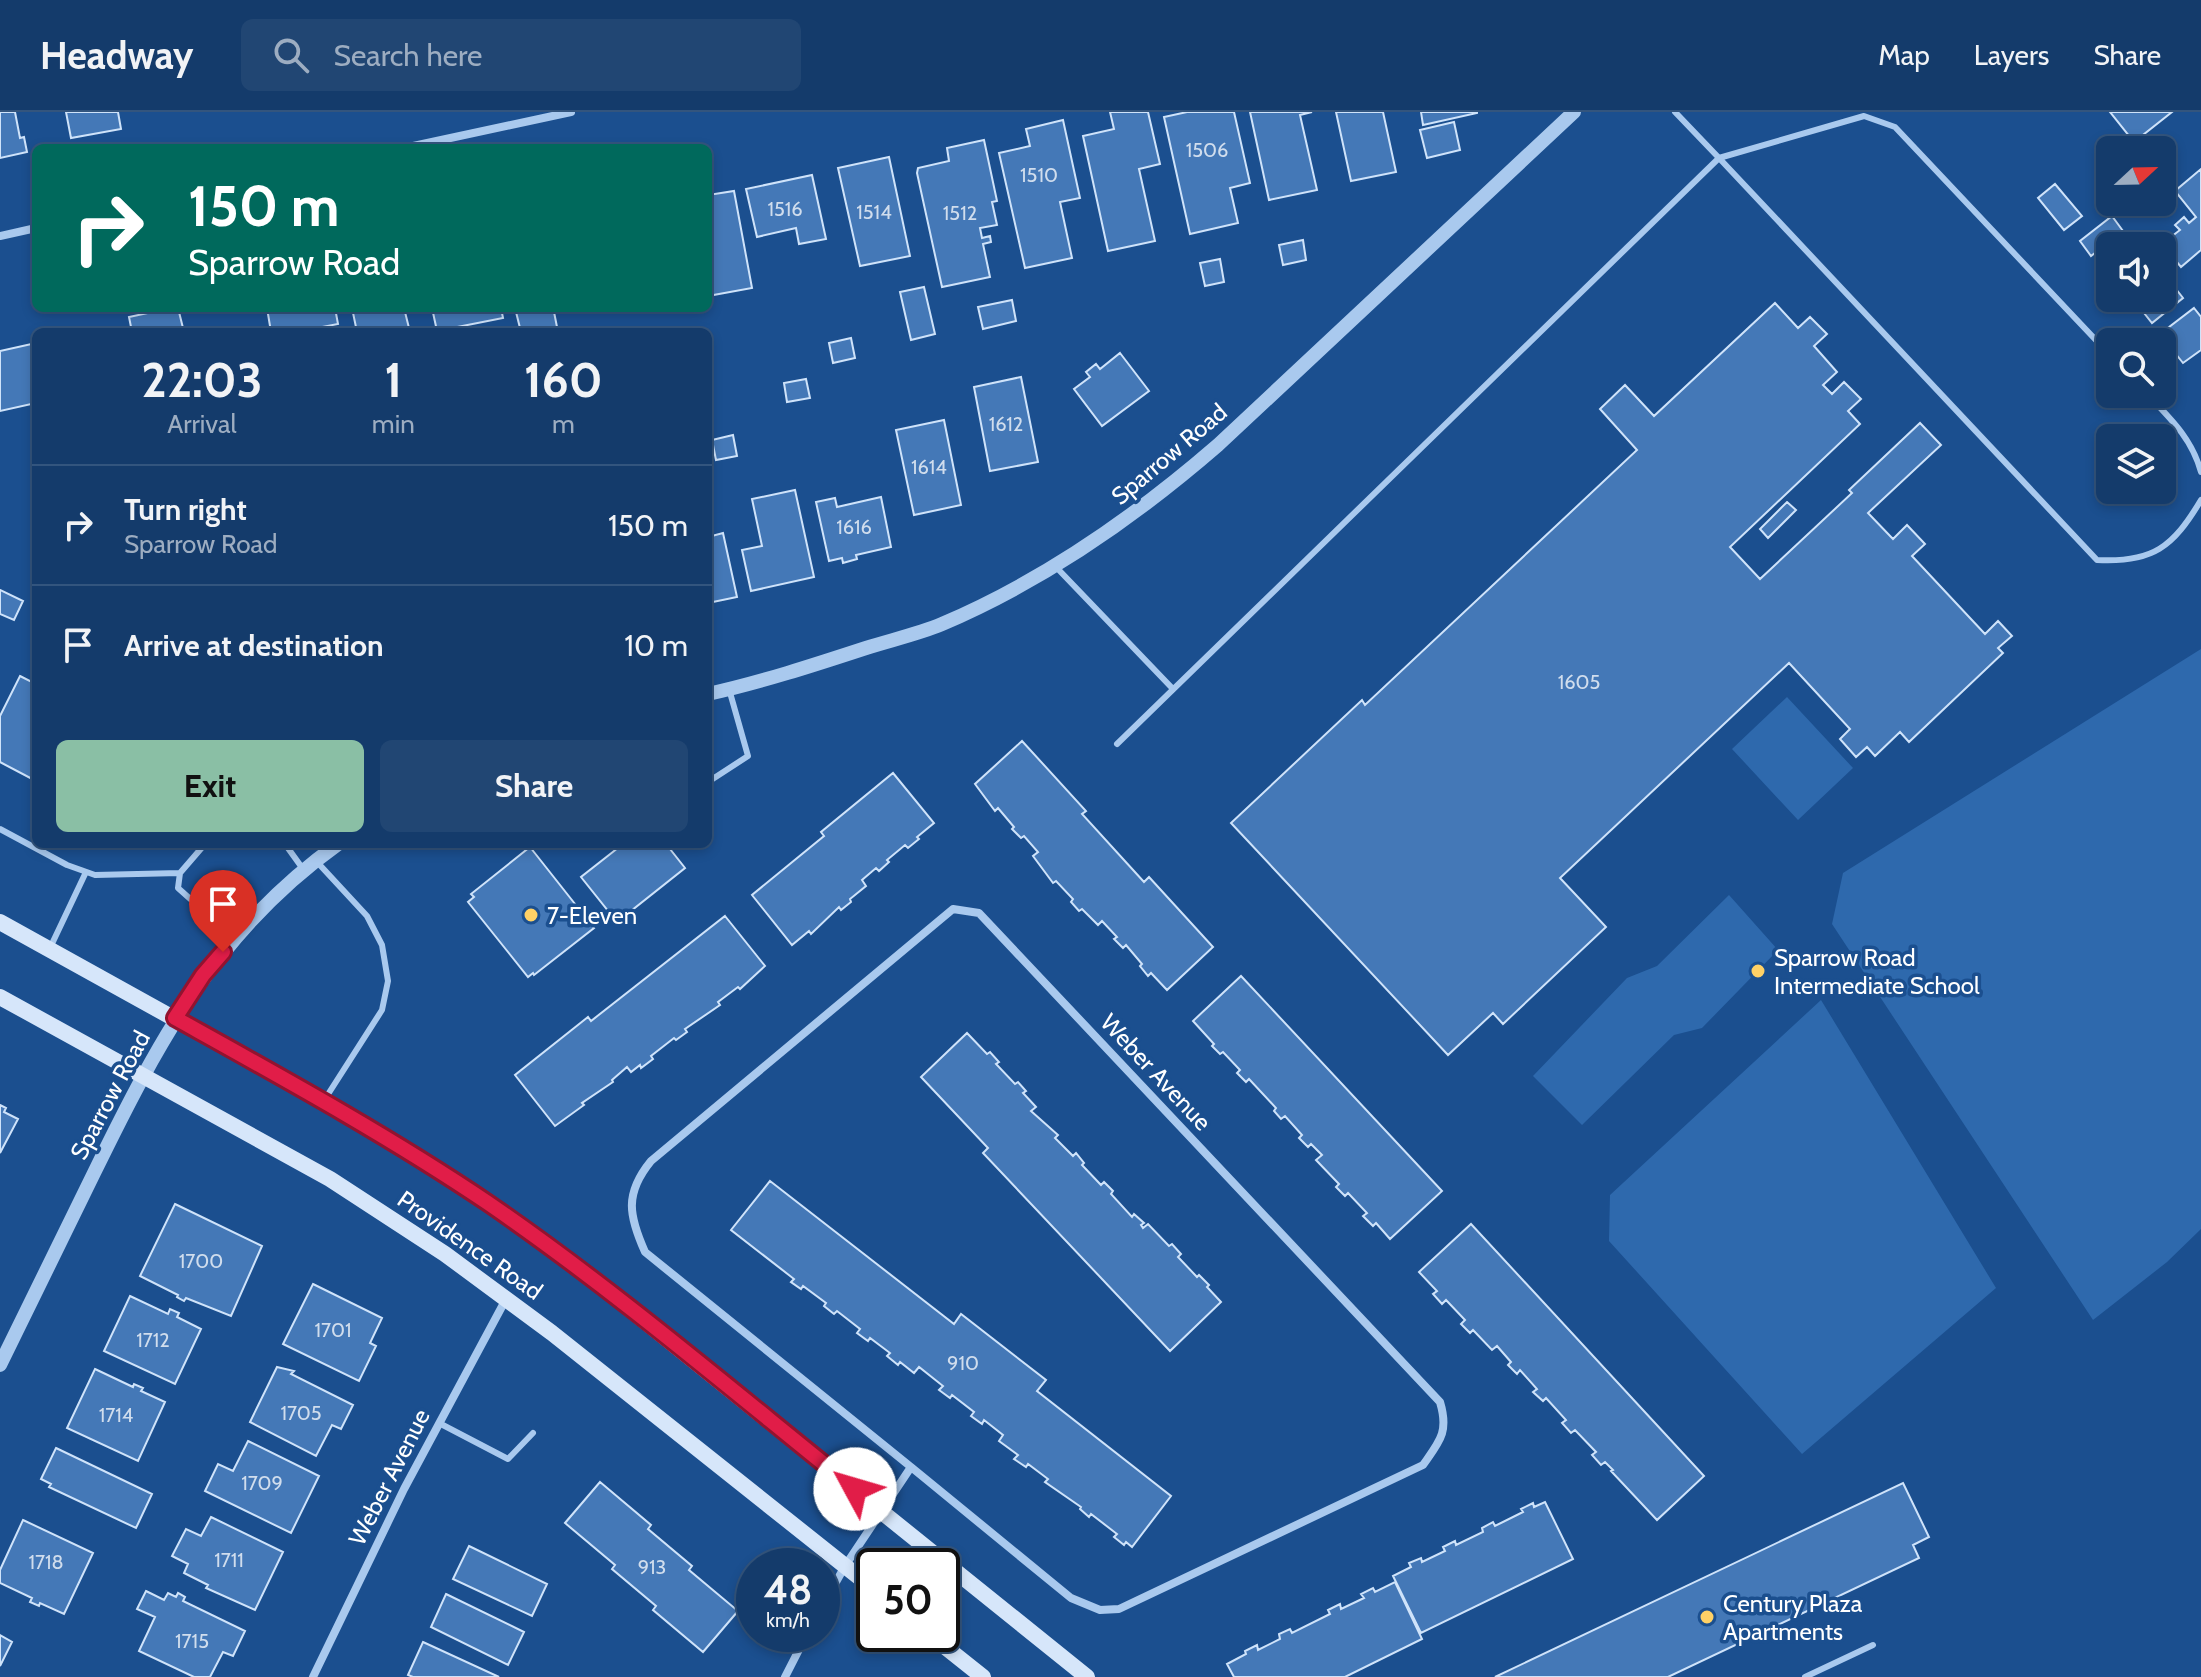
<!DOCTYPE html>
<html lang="en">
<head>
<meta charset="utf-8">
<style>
  body { margin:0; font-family:Cabin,sans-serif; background:#214673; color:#f1f3f6; height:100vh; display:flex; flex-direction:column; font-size:30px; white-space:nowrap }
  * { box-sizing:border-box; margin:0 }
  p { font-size:26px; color:#9dadc1 }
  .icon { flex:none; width:44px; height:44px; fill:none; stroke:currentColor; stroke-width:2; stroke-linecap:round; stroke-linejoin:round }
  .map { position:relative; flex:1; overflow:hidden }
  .sheet { position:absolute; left:32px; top:216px; width:680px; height:520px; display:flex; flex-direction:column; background:#143b6b; border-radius:12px; box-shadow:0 4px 12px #0003,0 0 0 2px #33557e }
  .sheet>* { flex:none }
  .top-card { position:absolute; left:32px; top:32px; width:680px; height:168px; border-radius:12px; box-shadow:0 4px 12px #0003,0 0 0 2px #33557e; background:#00695c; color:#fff; overflow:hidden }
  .needle { width:52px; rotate:68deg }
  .controls { position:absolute; left:2096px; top:24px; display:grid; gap:16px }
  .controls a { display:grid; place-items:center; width:80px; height:80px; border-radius:12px; background:#143b6b; box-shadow:0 4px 12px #0003,0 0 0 2px #33557e; font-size:40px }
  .speed { position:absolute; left:736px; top:1436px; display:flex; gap:16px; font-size:40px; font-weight:700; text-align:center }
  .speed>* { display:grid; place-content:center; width:104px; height:104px; border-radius:50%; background:#143b6b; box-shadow:0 4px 12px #0003,0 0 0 2px #33557e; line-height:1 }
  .speed small { font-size:20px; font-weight:400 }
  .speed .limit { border:4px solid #111; border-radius:12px; background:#fff; color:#111 }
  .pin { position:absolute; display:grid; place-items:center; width:68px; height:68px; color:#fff; margin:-82px -34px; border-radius:50% 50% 50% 0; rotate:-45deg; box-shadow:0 0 8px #0007 }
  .pin .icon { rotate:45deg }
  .me { position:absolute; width:88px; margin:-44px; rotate:309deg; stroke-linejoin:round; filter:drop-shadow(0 0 6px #0008) }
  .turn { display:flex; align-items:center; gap:28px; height:168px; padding:0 24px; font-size:36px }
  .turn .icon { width:104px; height:104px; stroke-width:2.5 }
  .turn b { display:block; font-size:56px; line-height:68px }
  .eta { display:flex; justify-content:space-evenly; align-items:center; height:136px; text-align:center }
  .eta b { font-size:48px; font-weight:700; line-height:56px }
  .primary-button { display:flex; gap:16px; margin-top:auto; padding:16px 24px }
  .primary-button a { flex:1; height:92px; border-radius:12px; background:#8abfa5; color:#111; font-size:32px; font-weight:700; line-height:92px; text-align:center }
  .primary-button a+a { background:#214673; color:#f1f3f6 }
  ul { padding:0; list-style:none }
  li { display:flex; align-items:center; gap:24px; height:120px; padding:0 24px; border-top:2px solid #33557e }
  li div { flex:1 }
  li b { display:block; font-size:30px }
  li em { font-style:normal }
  header { display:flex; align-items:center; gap:48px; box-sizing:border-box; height:112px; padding:0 40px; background:#143b6b; border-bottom:2px solid #33557e }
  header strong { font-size:38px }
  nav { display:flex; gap:44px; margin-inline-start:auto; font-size:28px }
  .search { width:560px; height:72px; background:#214673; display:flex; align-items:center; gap:20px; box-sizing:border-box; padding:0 28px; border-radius:12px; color:#9dadc1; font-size:30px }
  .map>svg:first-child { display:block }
</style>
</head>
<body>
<header>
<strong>Headway</strong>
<div class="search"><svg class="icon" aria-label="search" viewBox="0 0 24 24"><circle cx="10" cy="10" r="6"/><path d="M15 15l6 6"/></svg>Search here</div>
<nav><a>Map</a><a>Layers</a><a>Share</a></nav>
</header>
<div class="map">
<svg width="2201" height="1565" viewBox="0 0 2201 1565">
  <rect width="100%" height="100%" fill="#1b4f8f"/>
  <path fill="#2e69ad" d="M2201,537v580l-34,33 -74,58 -261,-396 11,-51z
    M1787,585l66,71 -55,52 -66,-71z
    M1729,783l49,55 -76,78 -28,7 -92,90 -49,-49 94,-98 30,-12z
    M1821,888l175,288 -194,166 -193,-213 1,-46z"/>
  <path fill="#4478b7" stroke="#cfe3fa" stroke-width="2" d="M0,0h15l5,26 4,-1 3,15 -27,6z
    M66,0h52l3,17 -50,9z
    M1110,0h38l12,52 -21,5 16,72 -47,10 -25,-115 31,-7z
    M1187,0h47l16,71 -20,5 8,35 -48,11 -26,-117z
    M1250,0h62l-12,3 17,75 -48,10z
    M1336,0h47l13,60 -45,9z
    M1421,0h56v1l-54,12z
    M2110,0h62l-38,30z
    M1063,8l17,78 -20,4 12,56 -47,10 -26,-115 31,-7 -4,-17z
    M1454,10l6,28 -33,8 -7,-28z
    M984,28l13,61 -5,1 5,23 -17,3 2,10 8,-2 1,6 -8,2 7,33 -48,10 -25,-114 1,-5 31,-7 -2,-13z
    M889,45l21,99 -50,10 -22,-98z
    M2201,57v81l-20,17 -19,-23 18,-14 -5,-5 9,-8 5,6 7,-6 -21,-26z
    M812,63l14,64 -27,5 -3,-16 -39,9 -11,-48z
    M2055,72l27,32 -18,14 -26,-32z
    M734,79l18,97 -44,8v-101z
    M2112,104l11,15 -32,25 -11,-15z
    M1303,128l3,20 -23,5 -4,-20z
    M1220,147l4,23 -19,4 -5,-23z
    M2162,159l21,27 -31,25 -8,-10 5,-4 -9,-11h22z
    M924,175l11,47 -24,6 -11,-48z
    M1012,188l4,21 -33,8 -5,-22z
    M1775,191l23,25 12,-11 17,17 -13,12 23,26 -14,13 9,9 12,-12 17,17 -13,12 12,13 -130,123 30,32 92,-86 -3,-3 71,-67 21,22 -73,68 25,26 14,-14 18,19 -13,12 73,78 13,-13 14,15 -14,12 5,5 -94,89 -9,-10 -25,24 -8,-9 -11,10 -16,-18 10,-10 -61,-66 -229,215 46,49 -103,97 -10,-11 -45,42 -217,-232 131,-123 3,5 272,-255 -37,-41 25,-24 29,31z
    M171,196h7l6,24h-52l-3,-15z
    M267,196h68l3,16 -16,3 1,5h-52z
    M352,196h52l6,24h-53z
    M432,196h69l2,10 -66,13z
    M515,196h56l-17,4 3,15 -22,5h-14z
    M2194,196l7,9v33l-18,13 -23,-29z
    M851,226l4,20 -22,5 -4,-20z
    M36,231v60l-36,8v-60z
    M1120,241l29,38 -47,35 -28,-37 16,-12 -4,-5 10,-8 4,5z
    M1021,265l17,85 -48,9 -16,-84z
    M806,267l4,19 -23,4 -3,-19z
    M944,308l17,85 -47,10 -18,-85z
    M733,323l4,21 -21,4 -4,-20z
    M795,378l19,87 -63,14 -9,-41 20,-4 -10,-47z
    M881,385l10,50 -35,8 1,4 -14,4 -1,-5 -13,3 -13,-59 19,-4 2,9z
    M1787,390l9,8 -28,28 -8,-9z
    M723,421l14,64 -29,6v-66z
    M0,478l23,11 -9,19 -14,-6z
    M20,564l16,8v97l-36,-19v-46z
    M1022,629l64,70 -4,3 62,68 5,-5 64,70 -46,43 -16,-17 -3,3 -8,-10 2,-2 -16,-19 -3,3 -9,-9 3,-2 -15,-16 -4,4 -16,-16 -3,2 -8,-9 2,-3 -17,-18 -3,2 -20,-27 5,-4 -14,-16 -3,2 -9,-9 2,-2 -16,-19 -3,3 -20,-27z
    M893,661l41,50 -17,14 2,2 -11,9 -3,-3 -18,15 2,2 -10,9 -3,-3 -14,12 4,6 -16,13 1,3 -10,8 -2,-3 -28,27 -2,-3 -17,14 -40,-50 72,-59 -3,-4z
    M623,732h43l19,24 -68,54 -36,-45z
    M530,735l64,81 -60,47 -1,-2 -5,4 -60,-75 6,-5 -3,-3z
    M725,804l40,50 -25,23 -2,-2 -20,15 2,3 -35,24 2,3 -11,8 -2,-2 -23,18 2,3 -12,9 -1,-3 -9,7 -4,-5 -15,13 1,2 -31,21 2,2 -29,21 -40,-51 73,-58 3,4z
    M1241,864l201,215 -52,48 -14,-16 -3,3 -10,-10 4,-3 -19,-20 -3,3 -9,-9 3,-3 -23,-24 6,-5 -11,-11 -3,3 -9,-9 3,-3 -17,-19 -4,3 -7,-8 2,-3 -27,-29 -3,3 -9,-9 3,-3 -17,-18 -3,2 -8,-8 2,-2 -21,-23z
    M967,921l20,21 3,-2 9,10 -3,2 19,20 3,-2 8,9 -3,2 13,14 -5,4 27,24 -3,3 18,18 3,-3 8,10 -2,2 19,20 3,-3 9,9 -2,3 21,23 2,-3 10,9 -3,2 2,3 5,-4 21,22 3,-2 9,10 -3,3 19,20 2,-2 10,10 -2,2 14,15 -51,49 -187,-198 5,-5 -67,-71z
    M0,993l6,3 -2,4 14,7 -18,34z
    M770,1069l184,143 7,-10 85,66 -9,11 134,105 -39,51 -6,-5 -2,3 -10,-8 3,-3 -26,-20 -2,3 -9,-8 1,-2 -36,-25 3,-3 -20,-15 -2,3 -12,-8 4,-4 -19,-14 4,-6 -19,-15 -2,4 -11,-8 3,-4 -22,-17 -2,3 -11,-8 4,-4 -24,-19 -5,6 -14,-11 -2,3 -11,-9 3,-3 -20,-15 -2,3 -11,-8 3,-4 -23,-18 -3,3 -10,-8 2,-3 -23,-17 -2,3 -10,-7 3,-3 -63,-49z
    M175,1092l87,42 -31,70 -45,-18 -2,3 -7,-4 1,-2 -38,-19z
    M1471,1112l233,252 -47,44 -46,-49 2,-1 -8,-8 -4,3 -9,-10 4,-3 -21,-22 -4,3 -9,-10 4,-3 -20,-22 -3,3 -10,-9 4,-3 -17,-19 -3,4 -9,-9 3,-3 -14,-16 -5,4 -19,-20 -3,3 -9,-9 4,-4 -19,-20 -4,4 -9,-10 4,-3 -18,-19z
    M313,1172l69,34 -12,25 6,3 -17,35 -76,-37z
    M130,1184l38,18 2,-5 9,4 -2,4 24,12 -26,55 -71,-33z
    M277,1255l17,4 -3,3 62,31 -12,24 -9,-4 -16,31 -66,-34z
    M95,1257l38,18 1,-3 9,4 -2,3 24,11 -27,59 -71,-33z
    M248,1329l71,35 -28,57 -86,-42 13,-27 15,7z
    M56,1336l96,46 -16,34 -87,-41 2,-3 -10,-5z
    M600,1370l51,43 -3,4 44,37 -3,4 49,41 -35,41 -50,-42 3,-4 -44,-37 3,-4 -50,-42z
    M1903,1371l26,54 -16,8 6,13 -251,119h-173z
    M1545,1390l28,57 -152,74 -28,-57 18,-9 -2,-4 12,-5 1,4 23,-11 -2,-4 12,-6 1,4 27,-13 -1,-4 11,-6 2,4 28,-14 -2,-3 12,-6 1,4z
    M211,1405l72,35 -28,58 -49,-22 2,-3 -24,-12 4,-9 -16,-8 14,-27 15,7z
    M23,1408l70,33 -29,61 -24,-11 -1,3 -9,-4 2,-4 -32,-15v-13z
    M469,1434l78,38 -15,32 -79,-37z
    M1395,1470l27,57 -77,38h-111l-7,-13 19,-10 -1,-3 12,-6 1,5 22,-11 -1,-5 11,-5 2,4 38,-19 -2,-4 12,-6 1,5 23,-11 -3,-4 12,-6 2,4z
    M146,1479l18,9 4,-7 8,4 2,-4 7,4 -2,4 62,30 -12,25 -10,-4 -13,25h-16l-55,-26 16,-34 -18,-8z
    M446,1482l78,38 -16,33 -77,-38z
    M0,1523l12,7 -12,24z
    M423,1530l76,35h-86l-5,-2z"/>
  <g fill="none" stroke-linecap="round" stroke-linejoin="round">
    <path stroke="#a9c9ee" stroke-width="6" d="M2110,243l-215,-228 -31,-11 -145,42 378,402c56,3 76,-13 104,-60
      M2147,282c24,25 45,45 54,78
      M1056,455l117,122
      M1117,632l602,-586 -44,-46
      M708,670l40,-26 -19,-67
      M0,717l67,36 28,10 85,-2
      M205,732l-25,29 -2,15 56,50
      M285,732l18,25
      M318,751l49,53 15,29 6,36 -6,29 -57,89
      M50,836l36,-76
      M439,1311l69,36 25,-26
      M1805,1565l68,-32"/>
    <path stroke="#a9c9ee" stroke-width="8" d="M404,36l167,-36
      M0,124l36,-8
      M822,1495l23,-41 66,-99 -266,-215c-16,-36 -21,-58 6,-91l302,-252 26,4 461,489c9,30 0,39 -17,63l-304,144 -19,1 -29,-12 -160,-131
      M313,1565l91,-188 102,-190
      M785,1565l22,-43"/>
    <path stroke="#a9c9ee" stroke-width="14" d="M708,582c54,-12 106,-29 158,-46 25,-8 52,-14 76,-24 101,-43 193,-107 276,-179l356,-333
      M0,1253c31,-64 62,-128 94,-192 64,-131 122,-242 244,-329"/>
    <path stroke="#d6e6fa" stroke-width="16" d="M0,810l366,203 121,78 109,79 491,395
      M0,885l330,182 115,75 107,79 322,256
      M929,1522l54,43"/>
  </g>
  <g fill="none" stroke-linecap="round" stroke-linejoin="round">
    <g stroke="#92132f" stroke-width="20">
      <path id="route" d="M223,840l-20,23 -28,43c106,59 212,117 313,185 128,88 246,189 367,286"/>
    </g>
    <use href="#route" stroke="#e11d48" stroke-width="14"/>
  </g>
  <g fill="#ffd166" stroke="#1b4f8f" stroke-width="3">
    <circle cx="531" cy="803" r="8"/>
    <circle cx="1758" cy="859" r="8"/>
    <circle cx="1707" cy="1505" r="8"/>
  </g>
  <g text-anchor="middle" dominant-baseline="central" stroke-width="7" stroke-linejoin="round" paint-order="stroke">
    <g font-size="20" fill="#d0dded">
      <text x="1207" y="38">1506</text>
      <text x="1039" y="63">1510</text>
      <text x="785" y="97">1516</text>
      <text x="874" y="100">1514</text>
      <text x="960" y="101">1512</text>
      <text x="1006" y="312">1612</text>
      <text x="929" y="355">1614</text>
      <text x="854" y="415">1616</text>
      <text x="1579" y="570">1605</text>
      <text x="201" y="1149">1700</text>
      <text x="333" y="1218">1701</text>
      <text x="153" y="1228">1712</text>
      <text x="963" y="1251">910</text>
      <text x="301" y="1301">1705</text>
      <text x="116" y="1303">1714</text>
      <text x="262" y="1371">1709</text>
      <text x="229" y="1448">1711</text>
      <text x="46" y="1450">1718</text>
      <text x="652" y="1455">913</text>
      <text x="192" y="1529">1715</text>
    </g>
    <g font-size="24" fill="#fff" stroke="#1b4f8f">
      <text transform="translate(1169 342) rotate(-40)">Sparrow Road</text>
      <text transform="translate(1156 960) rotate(47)">Weber Avenue</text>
      <text transform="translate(110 983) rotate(-62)">Sparrow Road</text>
      <text transform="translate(470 1133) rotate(35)">Providence Road</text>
      <text transform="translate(389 1365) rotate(-63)">Weber Avenue</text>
    </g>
    <g font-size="24" fill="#fff" stroke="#1b4f8f" text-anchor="start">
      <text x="547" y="803">7-Eleven</text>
      <text x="1774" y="845">Sparrow Road<tspan x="1774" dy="28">Intermediate School</tspan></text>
      <text x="1723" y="1491">Century Plaza<tspan x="1723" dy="28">Apartments</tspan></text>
    </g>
  </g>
</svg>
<div class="controls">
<a><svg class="needle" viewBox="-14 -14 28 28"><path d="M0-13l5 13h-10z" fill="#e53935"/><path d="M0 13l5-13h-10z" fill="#9dadc1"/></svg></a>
<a><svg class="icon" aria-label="sound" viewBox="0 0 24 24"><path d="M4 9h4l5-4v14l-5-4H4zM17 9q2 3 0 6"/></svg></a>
<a><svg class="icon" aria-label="search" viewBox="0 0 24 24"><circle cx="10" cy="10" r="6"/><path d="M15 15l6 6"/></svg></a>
<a><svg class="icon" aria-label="layers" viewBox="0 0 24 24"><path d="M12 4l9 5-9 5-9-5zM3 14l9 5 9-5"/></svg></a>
</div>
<div class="speed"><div>48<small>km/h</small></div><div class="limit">50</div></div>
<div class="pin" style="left:223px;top:840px;background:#d93025"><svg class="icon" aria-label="arrive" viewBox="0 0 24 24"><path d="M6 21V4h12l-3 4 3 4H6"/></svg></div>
<svg class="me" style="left:855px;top:1377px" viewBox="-20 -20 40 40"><circle r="19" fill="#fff"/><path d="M0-13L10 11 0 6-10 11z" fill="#e11d48"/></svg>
<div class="top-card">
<div class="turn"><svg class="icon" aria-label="right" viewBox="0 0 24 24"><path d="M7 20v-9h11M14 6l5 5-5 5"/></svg><div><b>150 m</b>Sparrow Road</div></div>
</div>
<section class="sheet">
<div class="eta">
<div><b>22:03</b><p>Arrival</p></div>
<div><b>1</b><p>min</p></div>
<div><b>160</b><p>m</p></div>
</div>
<ul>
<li><svg class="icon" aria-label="right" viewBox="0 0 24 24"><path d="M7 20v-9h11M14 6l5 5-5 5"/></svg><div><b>Turn right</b><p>Sparrow Road</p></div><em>150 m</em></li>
<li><svg class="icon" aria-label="arrive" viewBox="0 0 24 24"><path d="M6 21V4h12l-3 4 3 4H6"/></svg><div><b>Arrive at destination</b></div><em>10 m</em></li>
</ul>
<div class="primary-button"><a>Exit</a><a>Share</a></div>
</section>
</div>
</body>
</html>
